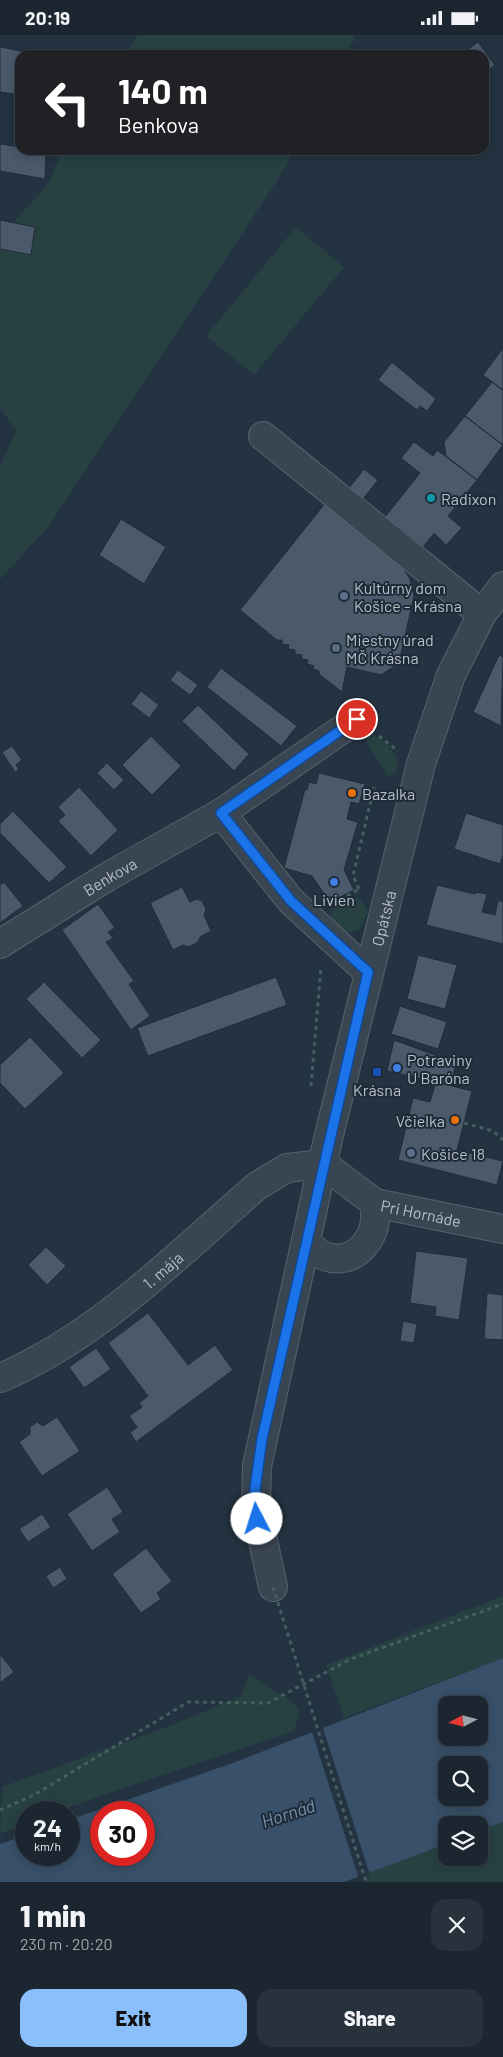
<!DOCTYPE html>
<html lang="en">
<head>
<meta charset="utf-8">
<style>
  body { margin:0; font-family:Barlow,sans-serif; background:#28323d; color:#f1f3f6; height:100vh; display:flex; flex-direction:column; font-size:19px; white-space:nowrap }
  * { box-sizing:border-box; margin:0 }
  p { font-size:16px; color:#a0a5ab }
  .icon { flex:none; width:28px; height:28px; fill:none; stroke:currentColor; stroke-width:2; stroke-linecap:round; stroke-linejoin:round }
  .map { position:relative; height:1847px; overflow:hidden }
  .panel { display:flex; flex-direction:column; background:#1b2631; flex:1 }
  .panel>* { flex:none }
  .banner { position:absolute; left:15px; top:15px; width:474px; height:105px; border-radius:15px; box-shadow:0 2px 12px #0003,0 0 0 1px #39434d; background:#202124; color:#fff; overflow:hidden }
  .needle { width:32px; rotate:263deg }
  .fabs { position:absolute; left:438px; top:1661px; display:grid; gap:10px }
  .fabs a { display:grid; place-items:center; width:50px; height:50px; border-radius:10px; background:#1b2631; box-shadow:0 2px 12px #0003,0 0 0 1px #39434d; font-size:25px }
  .speed { position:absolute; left:15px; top:1766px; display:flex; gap:10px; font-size:25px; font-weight:700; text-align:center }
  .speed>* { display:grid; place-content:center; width:65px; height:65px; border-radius:50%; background:#1b2631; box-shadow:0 2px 12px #0003,0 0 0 1px #39434d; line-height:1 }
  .speed small { font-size:12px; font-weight:400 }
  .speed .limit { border:8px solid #d22; background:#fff; color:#111 }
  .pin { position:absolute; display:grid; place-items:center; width:42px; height:42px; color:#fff; margin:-21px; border:2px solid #fff; border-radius:50%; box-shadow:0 1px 5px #0007 }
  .me { position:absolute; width:55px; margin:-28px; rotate:355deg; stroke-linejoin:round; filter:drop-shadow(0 0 4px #0008) }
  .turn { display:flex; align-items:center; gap:18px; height:105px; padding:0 20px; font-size:22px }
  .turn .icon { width:65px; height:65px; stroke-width:2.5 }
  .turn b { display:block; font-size:35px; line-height:42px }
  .round { display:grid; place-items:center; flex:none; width:52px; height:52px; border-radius:15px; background:#28323d }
  .summary { display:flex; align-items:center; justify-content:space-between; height:85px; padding:0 20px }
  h1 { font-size:30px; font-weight:800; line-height:38px }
  .action { display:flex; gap:10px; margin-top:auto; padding:10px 20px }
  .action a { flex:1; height:58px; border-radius:15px; background:#8abffc; color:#111; font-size:20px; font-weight:800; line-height:58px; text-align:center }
  .action a+a { background:#28323d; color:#f1f3f6 }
  .status { display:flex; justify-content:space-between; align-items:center; height:35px; padding:0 25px; background:#1b2631; direction:ltr }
  .status svg { height:14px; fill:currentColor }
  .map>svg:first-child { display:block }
</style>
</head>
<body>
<div class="status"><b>20:19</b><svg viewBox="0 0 49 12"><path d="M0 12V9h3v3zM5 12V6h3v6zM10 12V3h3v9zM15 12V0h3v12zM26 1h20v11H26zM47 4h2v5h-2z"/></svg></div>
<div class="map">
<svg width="503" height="1847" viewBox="0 0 503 1847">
  <rect width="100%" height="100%" fill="#243341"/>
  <path fill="#274142" d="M138,0h218l-10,20h-223z
    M62,115h232l-16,29 -229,347 -49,53v-113l16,-35 -16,-23v-178l12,-6 37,-41z
    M296,192l48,40 -90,108 -48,-39z
    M370,698c15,6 32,23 27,39l-9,4 -21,-33 -1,-9z
    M358,861l10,15 -8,18 -14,5 -17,-12 3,-12z
    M503,1561v62l-159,60 -18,-53z
    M249,1640l35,21 16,14 -6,21 -171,57 -66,24 -31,1v11l-26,10 2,-47 170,-62 69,-29z
    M503,1787v60h-136l-3,-8 82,-30v13h33v-26z"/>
  <path fill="#385069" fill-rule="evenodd" d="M503,1623v164l-24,9v-6h-33v19l-102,38h-344v-38l26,-9v20h43v-35l161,-56zM446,1670h33v32h-33zM446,1730h33v32h-33zM101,1778h43v42h-43z"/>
  <path fill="#243341" d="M322,1690l48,150 -11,4 -48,-150z"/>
  <path fill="#4a5a6b" stroke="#202c38" d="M478,7l17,23 -11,9v-19h-24z
    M0,12l43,8h-23v40l-20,-3z
    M0,109l20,3v3l26,2 -1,27 -45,-8z
    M0,185l35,7 -4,28 -31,-6z
    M503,313v42l-20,-15z
    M392,327l44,37 -9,12 -7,-5 -3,4 -39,-30z
    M492,347l11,8v55l-38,-29z
    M465,381l38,29 -26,35 -31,-24 -2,-14z
    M414,407l19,14 4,-6 40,30 -29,36 14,12 -16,17 -12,-12 -11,14 -38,-30 35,-44 -19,-15z
    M364,434l14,11 -15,19 -14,-11z
    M326,467l72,58 12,19 4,17 -15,67 -18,12 -34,-8 -5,25 -23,-18v-3l-6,-2 1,-3 -7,-2 1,-4 -7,-1 1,-4 -7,-1v-4l-7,-1 1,-4 -7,-1v-4h-5l-37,-30z
    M121,484l45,28 -22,37 -45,-29z
    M499,620l4,2 -2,69 -28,-14z
    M221,633l76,58 -16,20 -74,-59z
    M178,635l20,15 -8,10 -20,-15z
    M141,656l18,14 -10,13 -18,-14z
    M198,670l51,49 -15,17 -52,-50z
    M151,701l30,30 -29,29 -30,-30z
    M12,711l10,14 -6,5 3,4 -4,3 -13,-20z
    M107,728l17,17 -10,10 -17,-17z
    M319,738l46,11 -6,20 -8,-2 -4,17 11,3 -14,48 10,20 -24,12 -18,-26 -28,-8 21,-79 2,1 2,-8 7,2z
    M79,752l39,43 -27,26 -33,-35 7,-6 -7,-8z
    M13,776l54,56 -18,16 -49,-50v-9z
    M466,778l37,12v30l-3,9 -46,-15z
    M4,847l19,24 -23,17v-38z
    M437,850l38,9v-2l12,2 -5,18 13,3 3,-15 5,2v42l-77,-19z
    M182,852l8,15 6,-3 6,2 4,8 -2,6 7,16 -11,6 -2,5 -9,5 -6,-2 -10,5 -23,-47z
    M98,869l17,24 -7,4 5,6 -7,4 28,39 -5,3 21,32 -19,14 -69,-100z
    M418,920l39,10 -12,44 -38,-10z
    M276,942l11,28 -139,51 -11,-28z
    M44,947l57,58 -19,18 -56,-59z
    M400,971l47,16 -9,27 -47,-15z
    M30,1002l34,36 -39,36 -25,-26v-18z
    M394,1005l62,23 -5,22 -64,-14z
    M436,1047l36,9 -15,59 46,11 -6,24 -99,-25 15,-62 17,4z
    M46,1212l20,19 -19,19 -19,-20z
    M416,1216l52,7 -9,62 -24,-4 1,-9 -26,-4z
    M487,1258l16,2v45l-19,-1z
    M148,1278l40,52 27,-20 18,25 -97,72 -6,-9 7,-6 -8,-11 13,-9 -3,-4 9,-7 -40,-53z
    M403,1286l14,3 -3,19 -14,-2z
    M96,1313l15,21 -27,19 -15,-21z
    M57,1382l23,34 -38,25 -23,-34 11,-8v-7l7,-5 6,4z
    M107,1452l16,25 -11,7 8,13 -28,19 -25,-37z
    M42,1479l9,13 -23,15 -9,-13z
    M146,1513l26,33 -15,12 4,6 -20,14 -29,-39z
    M60,1532l7,12 -14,9 -7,-12z
    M0,1619l14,18 -13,10 -1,-1z"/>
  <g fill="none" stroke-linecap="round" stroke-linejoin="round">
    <g stroke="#57636e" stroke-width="30">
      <g id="minor">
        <path d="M263,401l219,178"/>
        <path d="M360,682l-139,96 70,88 77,71"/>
        <path id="s1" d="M0,909l107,-67 114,-64"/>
        <path id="s2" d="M323,1129l52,39 128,26"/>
        <path d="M306,1206c21,28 55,21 67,-11 3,-8 2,-18 2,-27"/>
        <path id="s3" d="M0,1343c99,-42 176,-122 257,-192l30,-18 36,-4"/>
        <path id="s4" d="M273,1552l-17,-79 1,-42 71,-327 93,-375 30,-89 31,-61 21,-28"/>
      </g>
    </g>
    <path stroke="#455e5f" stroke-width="3" stroke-dasharray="4 4" stroke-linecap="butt" d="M379,701l19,15
      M359,854l-6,-13 21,-89
      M333,869l26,-15 1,2
      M311,1051l10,-119
      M464,1088l29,8 10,9
      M0,1775l34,-15 154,-93 80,1 83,-44 152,-55"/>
    <use href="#minor" stroke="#394551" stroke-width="28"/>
    <path stroke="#455e5f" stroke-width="3" stroke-dasharray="4 4" stroke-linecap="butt" d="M273,1552l93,295"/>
  </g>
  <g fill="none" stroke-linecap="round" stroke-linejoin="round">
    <g stroke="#114b97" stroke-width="12">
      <path id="route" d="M257,1484l-2,-30 7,-50 106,-467 -77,-71 -70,-88 136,-94"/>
    </g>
    <use href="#route" stroke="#1a73e8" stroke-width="9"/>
  </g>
  <circle fill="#0f9aa8" stroke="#1e2a36" stroke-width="2" cx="431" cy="463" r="5"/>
  <g fill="#5c6f8a" stroke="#1e2a36" stroke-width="2">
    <circle cx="344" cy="561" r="5"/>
    <circle cx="336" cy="613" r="5"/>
    <circle cx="411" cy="1118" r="5"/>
  </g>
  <g fill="#e8710a" stroke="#1e2a36" stroke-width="2">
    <circle cx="352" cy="758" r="5"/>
    <circle cx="455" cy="1085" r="5"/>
  </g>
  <g fill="#3f7fe0" stroke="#1e2a36" stroke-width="2">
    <circle cx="334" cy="847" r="5"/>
    <circle cx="397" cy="1033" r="5"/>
  </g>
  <rect fill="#1a4fb4" stroke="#1e2a36" stroke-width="2" x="372" y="1032" width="10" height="10" rx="2.5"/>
  <g text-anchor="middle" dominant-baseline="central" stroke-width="4" stroke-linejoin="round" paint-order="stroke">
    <g font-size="16" fill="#b6c0cb" stroke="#1e2a36" text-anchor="start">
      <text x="441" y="463">Radixon</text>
      <text x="354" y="552">Kultúrny dom<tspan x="354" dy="18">Košice - Krásna</tspan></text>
      <text x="346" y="604">Miestny úrad<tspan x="346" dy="18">MČ Krásna</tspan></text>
      <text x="362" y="758">Bazalka</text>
      <text x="334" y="864" text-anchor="middle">Livien</text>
      <text x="407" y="1024">Potraviny<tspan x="407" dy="18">U Baróna</tspan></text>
      <text x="377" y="1054" text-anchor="middle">Krásna</text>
      <text x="445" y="1085" text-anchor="end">Včielka</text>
      <text x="421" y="1118">Košice 18</text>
    </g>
    <g font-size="16" fill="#b6c0cb" stroke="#1e2a36">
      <text stroke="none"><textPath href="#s1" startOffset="129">Benkova</textPath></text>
      <text stroke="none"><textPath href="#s4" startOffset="685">Opátska</textPath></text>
      <text stroke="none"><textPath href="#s2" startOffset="112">Pri Hornáde</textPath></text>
      <text stroke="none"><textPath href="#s3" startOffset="196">1. mája</textPath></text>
    </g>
    <g font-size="18" font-style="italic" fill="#7493af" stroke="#1e2a36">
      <text transform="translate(288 1778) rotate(-18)">Hornád</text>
    </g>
  </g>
</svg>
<div class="fabs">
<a><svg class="needle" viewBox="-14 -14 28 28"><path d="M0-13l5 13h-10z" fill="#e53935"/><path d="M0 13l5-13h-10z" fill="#a0a5ab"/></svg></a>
<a><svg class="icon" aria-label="search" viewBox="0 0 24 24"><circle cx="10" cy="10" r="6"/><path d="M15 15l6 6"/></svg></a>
<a><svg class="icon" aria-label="layers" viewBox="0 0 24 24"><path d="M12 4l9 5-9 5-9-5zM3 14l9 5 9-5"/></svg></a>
</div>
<div class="speed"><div>24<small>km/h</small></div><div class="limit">30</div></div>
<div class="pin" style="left:357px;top:684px;background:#d93025"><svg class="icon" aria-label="arrive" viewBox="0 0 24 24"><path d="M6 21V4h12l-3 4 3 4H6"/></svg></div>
<svg class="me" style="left:257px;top:1484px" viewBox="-20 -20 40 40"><circle r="19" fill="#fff"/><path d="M0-13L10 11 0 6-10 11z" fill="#1a73e8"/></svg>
<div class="banner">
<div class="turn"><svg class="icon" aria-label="left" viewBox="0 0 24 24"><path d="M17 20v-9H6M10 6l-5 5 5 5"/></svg><div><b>140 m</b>Benkova</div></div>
</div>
</div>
<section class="panel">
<div class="summary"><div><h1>1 min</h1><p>230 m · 20:20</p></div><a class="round"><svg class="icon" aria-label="close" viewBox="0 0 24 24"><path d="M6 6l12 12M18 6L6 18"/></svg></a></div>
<div class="action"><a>Exit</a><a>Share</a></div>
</section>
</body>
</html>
